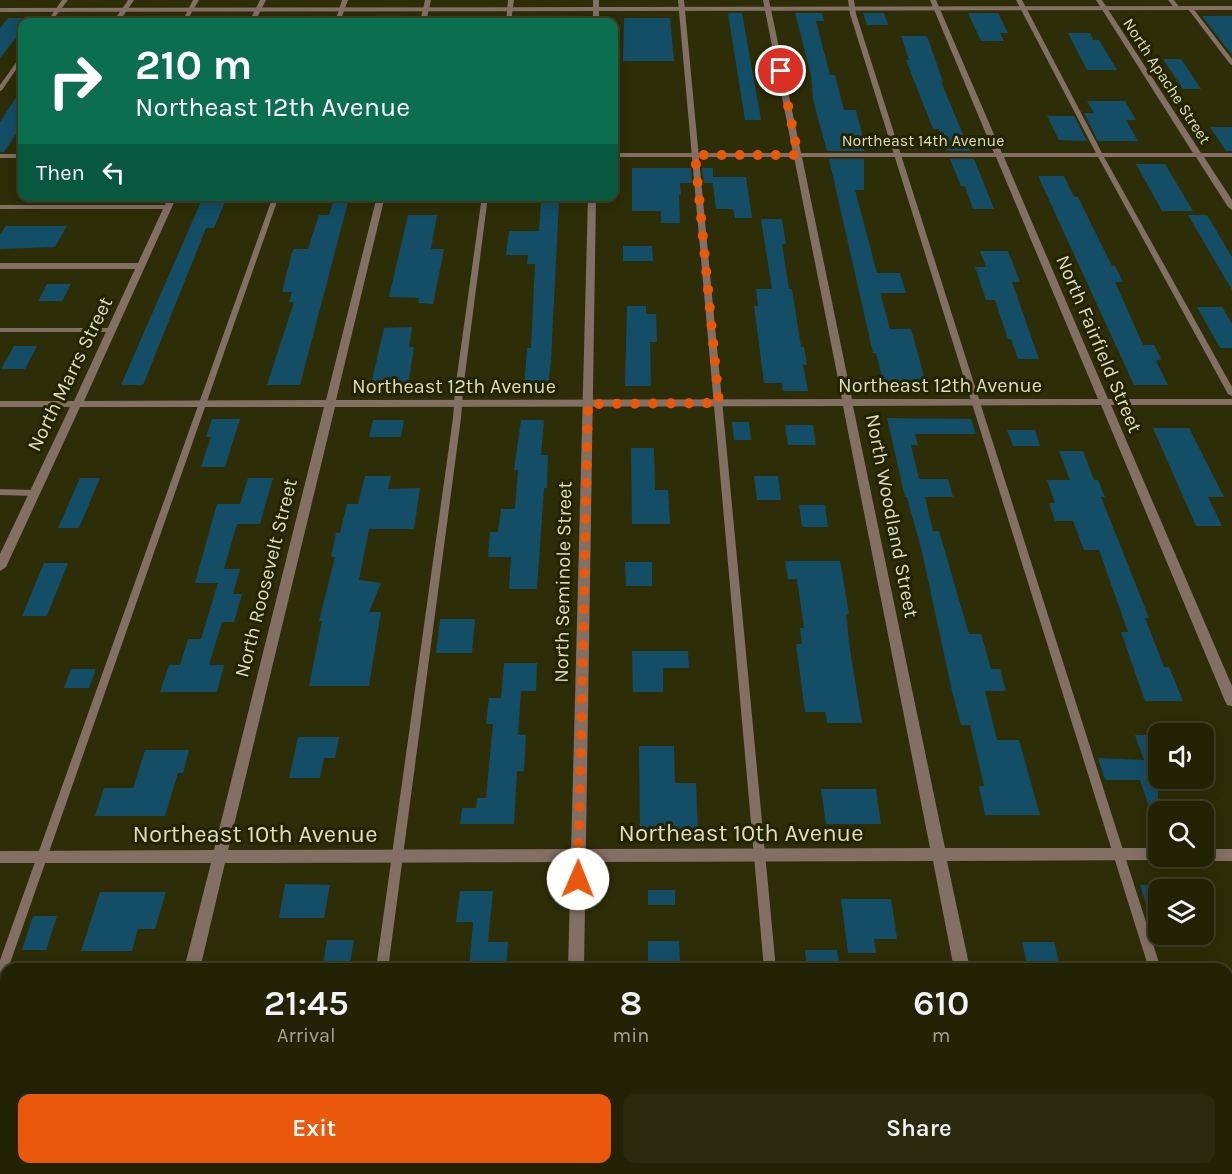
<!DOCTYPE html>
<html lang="en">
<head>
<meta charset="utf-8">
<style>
  body { margin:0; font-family:Karla,sans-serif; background:#2a2a0f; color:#f1f3f6; height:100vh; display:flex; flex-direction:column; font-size:22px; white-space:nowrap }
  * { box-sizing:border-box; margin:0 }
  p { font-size:20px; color:#a2a49a }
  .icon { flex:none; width:33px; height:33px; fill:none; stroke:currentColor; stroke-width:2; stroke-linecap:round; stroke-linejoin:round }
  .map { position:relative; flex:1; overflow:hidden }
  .panel { position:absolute; left:0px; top:963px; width:1233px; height:212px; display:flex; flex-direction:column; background:#222205; border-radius:18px 18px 0 0; box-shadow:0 3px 15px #0003,0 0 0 2px #3f3f27 }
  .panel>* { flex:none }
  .banner { position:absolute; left:18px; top:18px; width:600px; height:183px; border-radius:12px; box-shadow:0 3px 15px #0003,0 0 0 2px #3f3f27; background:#0b6e4f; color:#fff; overflow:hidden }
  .fabs { position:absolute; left:1148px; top:723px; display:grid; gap:12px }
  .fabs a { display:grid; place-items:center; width:66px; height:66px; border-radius:12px; background:#222205; box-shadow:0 3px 15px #0003,0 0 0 2px #3f3f27; font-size:30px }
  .pin { position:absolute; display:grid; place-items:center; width:51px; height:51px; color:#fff; margin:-26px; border:3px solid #fff; border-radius:50%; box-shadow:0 2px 6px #0007 }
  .me { position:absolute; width:66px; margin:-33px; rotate:1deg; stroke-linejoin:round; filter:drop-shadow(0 0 4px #0008) }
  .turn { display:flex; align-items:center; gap:21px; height:126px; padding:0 18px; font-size:27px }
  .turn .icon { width:78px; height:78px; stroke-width:2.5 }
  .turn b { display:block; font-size:42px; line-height:51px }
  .then { display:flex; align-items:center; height:57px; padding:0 18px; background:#0003; gap:12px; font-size:22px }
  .eta { display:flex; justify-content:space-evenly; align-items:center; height:102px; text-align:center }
  .eta b { font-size:36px; font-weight:600; line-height:42px }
  .action { display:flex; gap:12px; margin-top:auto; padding:12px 18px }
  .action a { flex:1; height:69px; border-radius:12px; background:#ea580c; color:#fff; font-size:24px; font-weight:600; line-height:69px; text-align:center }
  .action a+a { background:#2a2a0f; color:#f1f3f6 }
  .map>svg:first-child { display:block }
</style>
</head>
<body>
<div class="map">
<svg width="1232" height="1174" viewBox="0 0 1232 1174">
  <rect width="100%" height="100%" fill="#2d2e07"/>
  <path fill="#134e66" d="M728,13h14l19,107h-16z
    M795,13h27l2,8h-8l14,54h5l9,35h12l8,31v10h-37l-14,-51 -2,-25z
    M863,13h21l4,12h-21z
    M968,13h30l10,20h-8l4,8h-23z
    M1202,16h30v39z
    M8,18h23l-3,4h-6v8l-22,28v-30z
    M624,18h46l4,43h-51z
    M1068,33h22l3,7h6l18,30h-30z
    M901,36h26l16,46h-2l29,69h-23l-8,-22h-6l-27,-69h3z
    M1163,59h18l20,30h-18z
    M22,88v37l-18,27h-4v-30z
    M1087,101h38l11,19h-10l12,21h-40l-14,-28h10z
    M1047,116h27l13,25 -28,-1z
    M1210,127h22v24h-6z
    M829,159h35v31h-9l22,83h23l6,20h-26l10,36h21l14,51h-21l3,9h-22l-9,-36h-3z
    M950,159h24l20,50h-21l-8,-23h-4z
    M1136,164h29l28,47h-31z
    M632,168h59l1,15h-12l1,12h-2l1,28h-19v-12h-29z
    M702,168h11v9h33l6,41h-17l-2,-9h-17l-3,-26h-9z
    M1038,176h26l10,21h4l34,69h3l8,16h-8l28,63h11l7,14 -5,2 12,24h-34z
    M203,197h24l-13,31h-8l-63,157h-22z
    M541,201h18l-8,159 -3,28h-24l3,-40h4l4,-84h-8l1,-9h-22l3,-24h30z
    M333,202h15l-48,183h-33l27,-83h-5l3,-10h-10l10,-40 2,-3h14l11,-34h10z
    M408,215h29l-6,34h13l-11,55 -15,-1 1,-5 -30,-1z
    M1188,215h19l25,42v33z
    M761,219h21l4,25h-4l7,45h3l9,58h3l3,18h-4l5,26h-25l-1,-8h-18l-10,-77h4l-2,-17h16z
    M6,226h61l-12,21 -55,2v-14z
    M623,246h29l1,15h-30z
    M980,251h28l12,31h-8l27,77h-21l-7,-20h-3l-13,-39h-9l-11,-33h11z
    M47,284h24l-9,17h-24z
    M627,306h19v8h10l1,28h-7l1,44h-26z
    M1197,307h25l10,17v24h-12z
    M412,327l-3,20h5l-6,38h-37l13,-57z
    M14,346h23l-12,23h-24z
    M887,418l84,1 5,15h-61l3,11h-7l8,34h29l5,18h-28l8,34h6l30,103h12l10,35h9l6,22h-21l12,49h22l21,75h-55l-6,-29h5l-14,-61h-9l-9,-34 -30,-139 -15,-55h-2z
    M212,419h28l-15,48h-24l10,-30h-5z
    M373,420h31l-3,17h-32z
    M521,420h23l-3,35h7l-1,33h-3l-7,101h-28l2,-32h-23l2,-25h8l3,-23h14l3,-39h-4z
    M732,422h17l2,18h-17z
    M785,425h28l3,20h-28z
    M1153,428h36l35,69h-16l14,29h-26z
    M1007,430h28l5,16h-27z
    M631,448h23l1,42h13l2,34h-38z
    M1059,451h24l11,29h4l7,17h-4l48,121h-4l19,49h5l14,34h-38l-24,-69h7l-29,-82h-15l-11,-29h-18l-6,-18h6l-8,-23h23z
    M365,476h26l-3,13 32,-1 -6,41h-45l-10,51 22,3 -12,29h12l-12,74h-60l13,-65h-3l16,-64h-4l5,-24h4l7,-29h11z
    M754,476h24l3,24h-24z
    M80,478h20l-21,50h-21z
    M248,478h25l-13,46h-23l-13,45h16l-7,25h9l-8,28h-12l-13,43h15l-7,27h-57l9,-27h11l8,-26h13l17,-56h-23l22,-79h23z
    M799,505h26l3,22h-26z
    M785,561h55l9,53h-3l4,36 12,73h-35l-2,-11h-20l-9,-68h6l-2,-16h4l-7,-49h-9z
    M625,562h27v24h-26z
    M44,563h24l-21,53h-25z
    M440,619h35l-3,34h-36z
    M632,651h56l1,17h-26v24h-30z
    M504,663h33l-1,28h-15l-3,44h8l-2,36h-7l-3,53h-54l2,-16h14l1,-10h9l7,-74h-7l3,-26h12z
    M71,669h25l-7,19h-25z
    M1135,735h23v90h-3l-15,-45h-35l-7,-22 46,2z
    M298,737h41l-4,21h-11l-4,20h-31z
    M639,746h35l1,37h21l2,46h-58z
    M145,750h44l-6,23h-5l-13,43h-70l9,-28h29z
    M821,789h55l5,35h-55z
    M285,884l45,1 -6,33h-45z
    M1140,885h18v45l-3,1z
    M648,890h27v15h-27z
    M460,891h33l-5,51h20l-2,27h-37l4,-47h-17z
    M100,892h66l-11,37h-17l-6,22h-51z
    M841,899h50l6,40h-23l2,14h-28z
    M33,916h24l-11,34h-24z
    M327,940h27l-5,29h-27z
    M648,941h31l1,20h-32z
    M1022,942h32l7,27h-33z
    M805,950h32l3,19h-33z"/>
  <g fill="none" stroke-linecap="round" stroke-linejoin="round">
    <path fill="#846f64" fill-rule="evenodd" d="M62,0h6l-17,22h-4z
      M193,0h6l-13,22h-4z
      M342,0h6l-8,22h-5z
      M508,0h6l-3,22h-5z
      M678,0h6l92,969h-12z
      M848,0h6l2,14 305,955h-12l-299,-955z
      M1016,0h6l81,155 129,232v9l-4,-2 -131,-239z
      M1168,0h6l6,8 -1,1h-4z
      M1188,7h4l40,52v6l-2,-1 -42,-55z
      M22,56v5l-20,29 -2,1v-6l20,-28z
      M273,196h6l-271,773h-2l-2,11 -4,1v-21z
      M482,196h6l-25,194 -2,28 -73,551h-12l77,-551 2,-28z
      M0,205h168l3,2 -3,2h-168z
      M0,328h112l4,2 -4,2h-112z
      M0,489l34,1 4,3 -4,3 -34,-1z
      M348,1168h13l-1,6h-12z
      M782,1168h12v6h-12z
      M1214,1168h13l1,6h-12z"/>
    <path fill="#846f64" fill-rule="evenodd" d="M128,0h6l-15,22h-6z
      M260,0h6l-11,22h-6z
      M425,0h6l-5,22h-6z
      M763,0h6l32,153h193l-64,-153h6l66,153h191l-97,-153h6l99,153h31v4h-28l28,43v10l-4,-3 -32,-50h-192l104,242h124v6h-121l121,281v20l-5,-1 -2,-4 -124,-296 -248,1 92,442h213v8h6l-1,2 -5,2 -211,1 23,108h-16l-21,-108 -708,2 -25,106h-16l27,-106h-211v-12l214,-1 110,-443h-244l-74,160 -6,4v-17l70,-147h-70v-6h74l61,-132h-135v-6h138l31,-67h8l-93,205 242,-1 51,-204h8l-49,204 506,-1 -48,-242h-180v-4h179zM802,157h194l102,242h-246zM843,406l87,442 -702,2 107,-443z
      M0,154h22v4h-22z
      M1203,849h29v12h-29l-5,-2 -1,-3h6z
      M136,1168h18l-1,6h-18z
      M993,1168h18l1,6h-18z"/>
    <path fill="#846f64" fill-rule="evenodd" d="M593,0h6v7l633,-1v4l-633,1v11h-6v-11l-593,1v-4l593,-1z
      M588,196h8l-12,773h-16z
      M563,1168h18v6h-18z"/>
  </g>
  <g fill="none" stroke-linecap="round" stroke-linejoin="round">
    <path stroke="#ea580c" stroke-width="10" stroke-dasharray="0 18" d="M578,879l10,-475 131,-1 -24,-248h103l-17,-84"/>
  </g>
  <g text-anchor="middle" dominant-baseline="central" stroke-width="6" stroke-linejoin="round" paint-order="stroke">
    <g font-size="16" fill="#dcdec3" stroke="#242400">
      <text transform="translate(1167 81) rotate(57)">North Apache Street</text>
      <text x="923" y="140">Northeast 14th Avenue</text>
    </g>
    <g font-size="20" fill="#dcdec3" stroke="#242400">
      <text transform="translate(1099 344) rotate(67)">North Fairfield Street</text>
      <text transform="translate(70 374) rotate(-64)">North Marrs Street</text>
      <text x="940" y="385">Northeast 12th Avenue</text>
      <text x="454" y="386">Northeast 12th Avenue</text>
      <text transform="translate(892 516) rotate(79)">North Woodland Street</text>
      <text transform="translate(266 578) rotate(-76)">North Roosevelt Street</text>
      <text transform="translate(563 582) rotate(-89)">North Seminole Street</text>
    </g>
    <g font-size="24" fill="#dcdec3" stroke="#242400">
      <text x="741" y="833">Northeast 10th Avenue</text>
      <text x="255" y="834">Northeast 10th Avenue</text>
    </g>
  </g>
</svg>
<div class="fabs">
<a><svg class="icon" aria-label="sound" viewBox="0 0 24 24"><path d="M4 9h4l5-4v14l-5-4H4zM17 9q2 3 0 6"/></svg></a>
<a><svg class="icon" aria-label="search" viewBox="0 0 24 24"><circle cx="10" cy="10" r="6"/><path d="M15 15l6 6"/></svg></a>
<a><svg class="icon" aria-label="layers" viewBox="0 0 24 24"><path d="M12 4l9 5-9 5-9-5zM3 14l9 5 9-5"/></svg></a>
</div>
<div class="pin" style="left:781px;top:71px;background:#d93025"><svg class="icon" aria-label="arrive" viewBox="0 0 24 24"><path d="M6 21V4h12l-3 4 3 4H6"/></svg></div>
<svg class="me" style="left:578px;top:879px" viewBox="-20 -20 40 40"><circle r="19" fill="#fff"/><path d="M0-13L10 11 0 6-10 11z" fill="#ea580c"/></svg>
<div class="banner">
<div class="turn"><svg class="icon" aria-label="right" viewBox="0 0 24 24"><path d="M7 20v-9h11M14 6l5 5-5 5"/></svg><div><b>210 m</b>Northeast 12th Avenue</div></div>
<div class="then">Then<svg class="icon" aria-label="left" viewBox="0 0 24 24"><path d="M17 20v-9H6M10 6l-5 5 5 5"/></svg></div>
</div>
<section class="panel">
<div class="eta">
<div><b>21:45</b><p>Arrival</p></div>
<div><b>8</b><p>min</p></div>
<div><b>610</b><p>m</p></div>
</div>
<div class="action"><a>Exit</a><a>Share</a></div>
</section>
</div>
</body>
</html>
